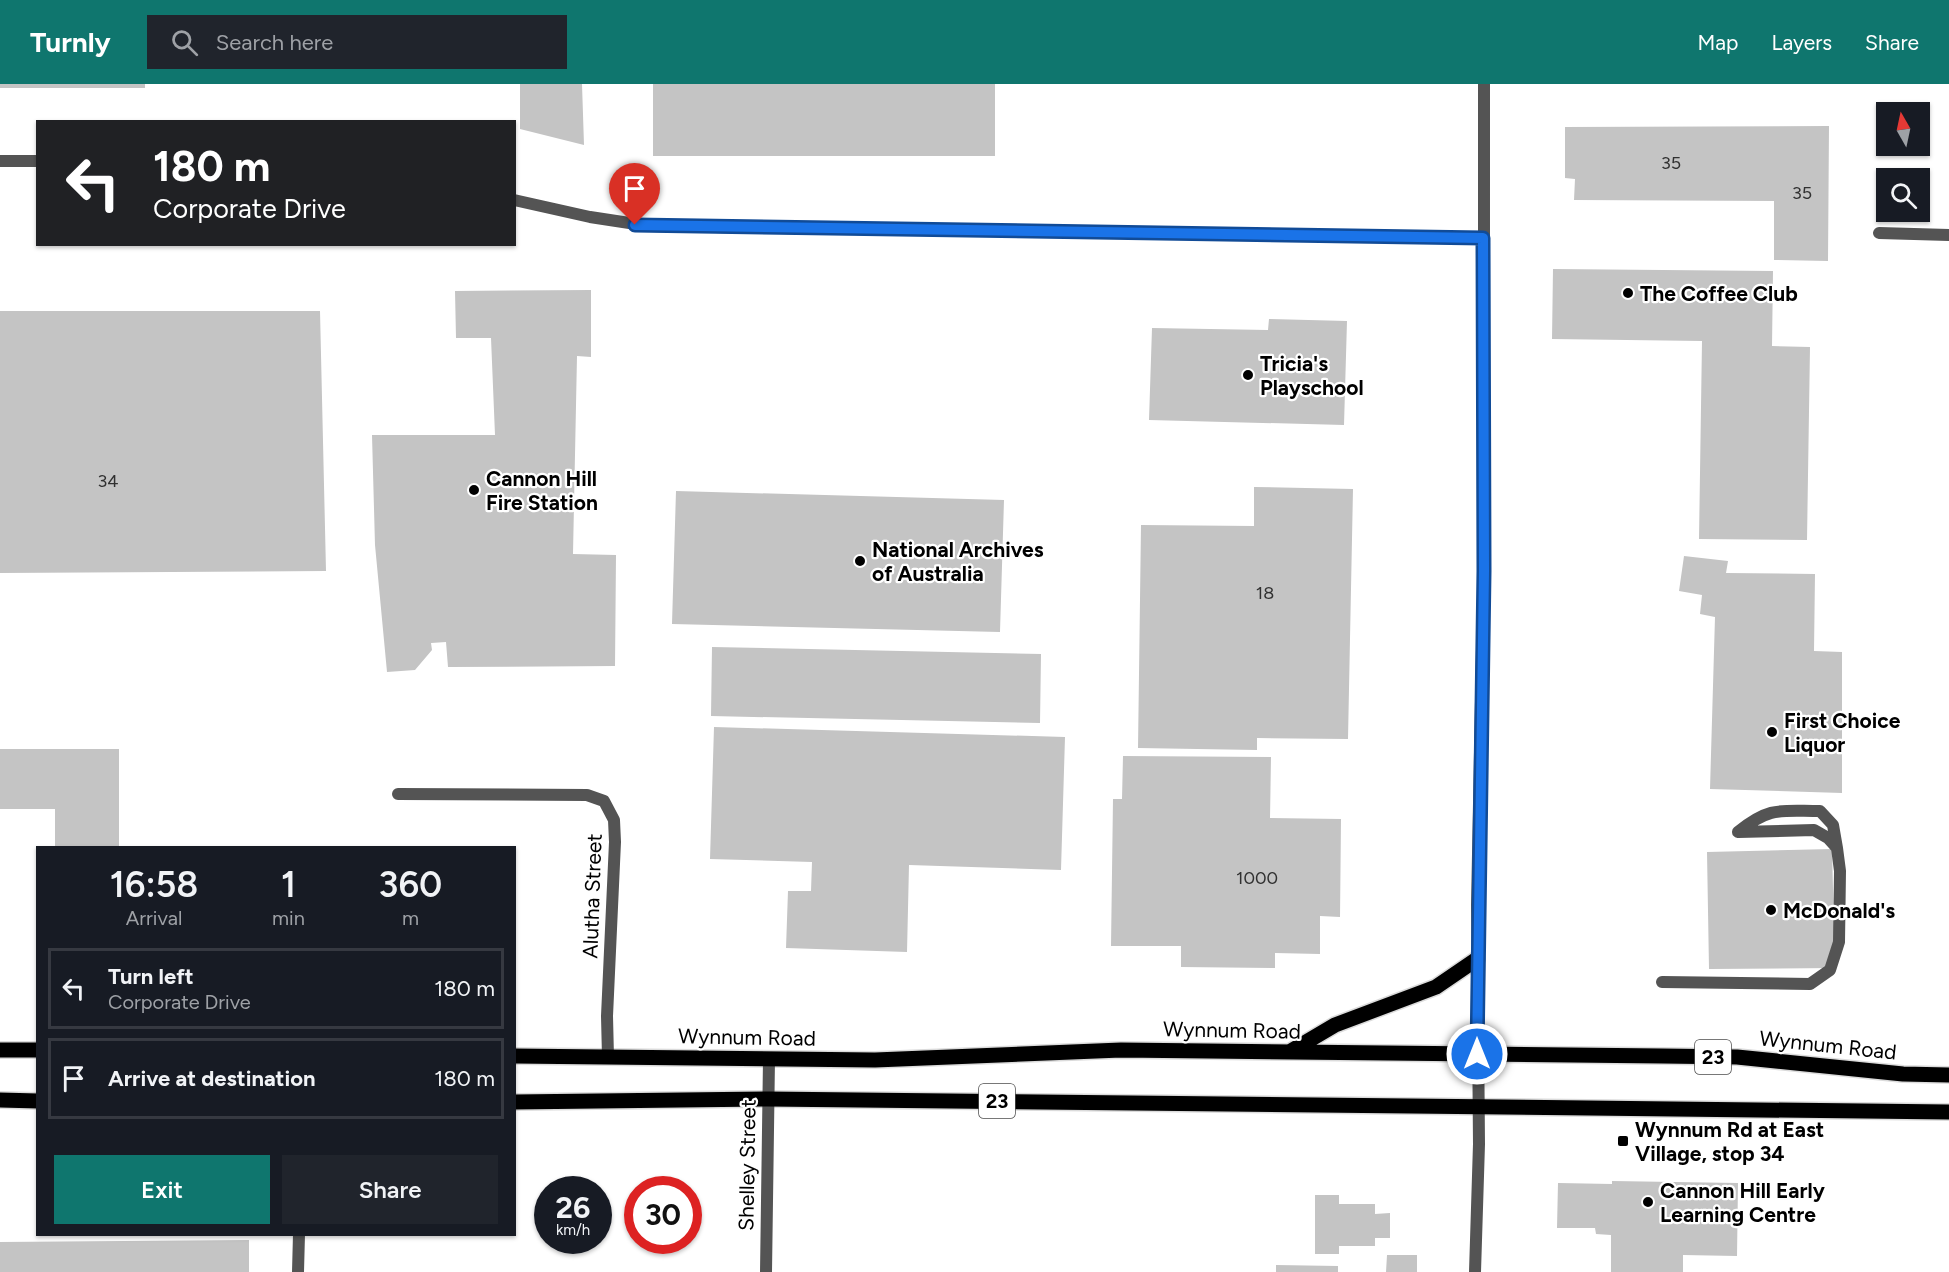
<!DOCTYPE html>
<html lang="en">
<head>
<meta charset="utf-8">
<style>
  body { margin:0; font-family:Figtree,sans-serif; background:#20242c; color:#f1f3f6; height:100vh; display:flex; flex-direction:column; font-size:22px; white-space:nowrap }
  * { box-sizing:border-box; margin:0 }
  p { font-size:20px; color:#9ea1a6 }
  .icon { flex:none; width:33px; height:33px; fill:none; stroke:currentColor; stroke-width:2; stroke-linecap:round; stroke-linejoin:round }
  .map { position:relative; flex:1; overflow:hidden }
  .panel { position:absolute; left:36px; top:762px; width:480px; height:390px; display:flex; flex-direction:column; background:#171b24; border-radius:0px; box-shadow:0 2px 4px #0004 }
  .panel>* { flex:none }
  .banner { position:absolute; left:36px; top:36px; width:480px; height:126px; border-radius:0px; box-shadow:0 2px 4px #0004; background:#202124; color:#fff; overflow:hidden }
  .needle { width:39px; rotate:351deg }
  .tools { position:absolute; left:1876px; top:18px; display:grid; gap:12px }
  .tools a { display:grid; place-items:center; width:54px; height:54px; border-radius:0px; background:#171b24; box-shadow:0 2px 4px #0004; font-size:30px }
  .speed { position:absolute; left:534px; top:1092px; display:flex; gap:12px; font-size:30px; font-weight:700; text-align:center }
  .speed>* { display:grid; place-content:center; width:78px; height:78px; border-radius:50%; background:#171b24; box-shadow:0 2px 4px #0004; line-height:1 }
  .speed small { font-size:15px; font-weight:400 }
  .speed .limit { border:9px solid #d22; background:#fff; color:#111 }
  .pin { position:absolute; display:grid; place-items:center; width:51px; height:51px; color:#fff; margin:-62px -26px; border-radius:50% 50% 50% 0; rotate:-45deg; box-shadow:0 0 6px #0007 }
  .pin .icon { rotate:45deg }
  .me { position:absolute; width:66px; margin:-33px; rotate:0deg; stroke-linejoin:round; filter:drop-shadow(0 0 4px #0008) }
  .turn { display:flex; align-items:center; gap:21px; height:126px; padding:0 18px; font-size:27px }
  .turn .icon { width:78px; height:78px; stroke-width:2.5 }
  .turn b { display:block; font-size:42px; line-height:51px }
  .eta { display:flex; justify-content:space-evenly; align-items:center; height:102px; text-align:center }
  .eta b { font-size:36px; font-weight:600; line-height:42px }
  .action { display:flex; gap:12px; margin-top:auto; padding:12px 18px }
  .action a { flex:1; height:69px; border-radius:0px; background:#0f766e; color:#fff; font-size:24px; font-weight:600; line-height:69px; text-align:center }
  .action a+a { background:#20242c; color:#f1f3f6 }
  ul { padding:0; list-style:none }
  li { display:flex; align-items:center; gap:18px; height:81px; margin:0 12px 9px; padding:0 6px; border:3px solid #363941; border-radius:0px }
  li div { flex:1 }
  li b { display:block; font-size:22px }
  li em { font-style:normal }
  header { display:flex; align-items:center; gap:36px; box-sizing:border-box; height:84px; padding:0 30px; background:#0f766e; color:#fff }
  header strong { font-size:28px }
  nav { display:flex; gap:33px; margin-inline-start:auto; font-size:21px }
  .search { width:420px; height:54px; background:#20242c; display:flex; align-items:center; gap:15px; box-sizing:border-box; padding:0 21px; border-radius:0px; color:#9ea1a6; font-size:22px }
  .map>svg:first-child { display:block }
</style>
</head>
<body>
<header>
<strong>Turnly</strong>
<div class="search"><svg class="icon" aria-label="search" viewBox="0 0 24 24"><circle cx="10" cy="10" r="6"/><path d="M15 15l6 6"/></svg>Search here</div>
<nav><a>Map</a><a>Layers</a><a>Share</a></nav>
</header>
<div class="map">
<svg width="1949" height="1188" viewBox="0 0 1949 1188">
  <rect width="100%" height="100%" fill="#fff"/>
  <path fill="#c4c4c4" d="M0,0h145v4h-145z
    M520,0h62l2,61 -64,-16z
    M653,0h342v72h-342z
    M1829,42l-1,135 -54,-1v-59l-200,-1 1,-21 -10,-1v-51z
    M1553,185l220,2 -1,75 38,1 -3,193 -108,-1 3,-198 -150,-2z
    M591,206v67l-14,-1 -4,198 43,1 -1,111 -167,1 -2,-25 -15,1 1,7 -17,20 -28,2 -12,-127 -3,-110h123l-4,-97h-35l-1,-47z
    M0,227h320l6,260 -326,2z
    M1269,235l78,2 -3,104 -195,-5 3,-92 116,2z
    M1254,403l99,2 -5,250 -91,-1v12l-119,-2 3,-223 113,1z
    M676,407l328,9 -4,132 -328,-8z
    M1684,472l44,5 -2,12 89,1 -1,77 28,1v141l-132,-4 5,-172 -15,-3 2,-19 -23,-4z
    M712,563l329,7 -1,69 -329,-7z
    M714,643l351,10 -4,133 -152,-5 -2,87 -121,-4 2,-57h23l1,-29 -102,-3z
    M0,665h119v99h-64v-39h-55z
    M1123,672l148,1 -1,61 71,1 -1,98 -20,-1v38l-45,-1v15l-94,-1v-21h-70l2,-147h9z
    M1832,765l3,119 -126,1 -2,-117z
    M1612,1097l126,2 -1,73 -54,-1v17h-72v-37l-15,-1 -1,-6h-38l1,-45 54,1z
    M1315,1111h24v9h36v10l15,-1v25h-15v8h-36v8h-24z
    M249,1156v32h-249v-30z
    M1387,1171h30v17h-31z
    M1276,1181l62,1v6h-62z"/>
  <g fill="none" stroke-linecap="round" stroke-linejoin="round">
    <g stroke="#dbdbdb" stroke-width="18">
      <path id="primary" d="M0,966h38
        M1291,967l44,-26 101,-38 41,-28
        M514,972l361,4 246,-10 541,6 75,1 166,17 46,1
        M0,1016l38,1
        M514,1018l254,-3 1181,13"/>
    </g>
    <path stroke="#545454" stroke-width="12" d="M1879,149l70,2
      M398,710l189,1 17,6 10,19 1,22 -8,174 1,41
      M1738,748l76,-2 14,8 9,10
      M1662,898l148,2 20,-14 9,-28 1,-71 -3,-23 -4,-23 -13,-14c-39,0 -50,-5 -82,21"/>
    <path stroke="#545454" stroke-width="12" d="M0,77h38
      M514,116l76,17 59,9 834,12
      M298,1188l1,-38
      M766,1188l3,-213
      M1475,1188l4,-128 -2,-239 7,-356v-465"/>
    <use href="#primary" stroke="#000" stroke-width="15"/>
  </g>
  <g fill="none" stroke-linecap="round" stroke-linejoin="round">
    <g stroke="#114b97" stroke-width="15">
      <path id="route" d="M635,141l848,13 1,333 -7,483"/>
    </g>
    <use href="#route" stroke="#1a73e8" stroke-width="10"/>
  </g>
  <g fill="#000" stroke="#fff" stroke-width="2">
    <circle cx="1628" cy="209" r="6"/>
    <circle cx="1248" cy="291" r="6"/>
    <circle cx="474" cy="406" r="6"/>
    <circle cx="860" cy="477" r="6"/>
    <circle cx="1772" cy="648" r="6"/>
    <circle cx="1771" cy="826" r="6"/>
    <rect x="1617" y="1051" width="12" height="12" rx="3"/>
    <circle cx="1648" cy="1118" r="6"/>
  </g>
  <g text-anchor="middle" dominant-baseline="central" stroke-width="4.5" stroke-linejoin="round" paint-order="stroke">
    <g font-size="18" fill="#313131">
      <text x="1671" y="79">35</text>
      <text x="1802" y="109">35</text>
      <text x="108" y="397">34</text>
      <text x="1265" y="509">18</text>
      <text x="1257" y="794">1000</text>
    </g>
    <g fill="#fff" stroke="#4c4c4c" stroke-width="1.5">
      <rect x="1695" y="956" width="36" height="34" rx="4.5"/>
      <rect x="979" y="1000" width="36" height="34" rx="4.5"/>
    </g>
    <g font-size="20" font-weight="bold" fill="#000">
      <text x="1713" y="973">23</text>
      <text x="997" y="1017">23</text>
    </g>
    <g font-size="21" font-weight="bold" fill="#000" stroke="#fff" text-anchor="start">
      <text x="1640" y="209">The Coffee Club</text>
      <text x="1260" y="279">Tricia's<tspan x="1260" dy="24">Playschool</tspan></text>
      <text x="486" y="394">Cannon Hill<tspan x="486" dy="24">Fire Station</tspan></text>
      <text x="872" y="465">National Archives<tspan x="872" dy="24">of Australia</tspan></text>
      <text x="1784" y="636">First Choice<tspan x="1784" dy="24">Liquor</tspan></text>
      <text x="1783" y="826">McDonald's</text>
      <text x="1635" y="1045">Wynnum Rd at East<tspan x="1635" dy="24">Village, stop 34</tspan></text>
      <text x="1660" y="1106">Cannon Hill Early<tspan x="1660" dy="24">Learning Centre</tspan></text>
    </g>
    <g font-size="21" fill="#000" stroke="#fff">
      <text transform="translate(592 812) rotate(-88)">Alutha Street</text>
      <text transform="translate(1232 946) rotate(1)">Wynnum Road</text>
      <text transform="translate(747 953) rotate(1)">Wynnum Road</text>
      <text transform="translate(1828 961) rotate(6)">Wynnum Road</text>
      <text transform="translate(747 1081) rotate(-89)">Shelley Street</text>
    </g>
  </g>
</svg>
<div class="tools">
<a><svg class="needle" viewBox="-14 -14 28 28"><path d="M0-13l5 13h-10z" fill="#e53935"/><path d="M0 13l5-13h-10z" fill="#9ea1a6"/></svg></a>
<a><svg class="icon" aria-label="search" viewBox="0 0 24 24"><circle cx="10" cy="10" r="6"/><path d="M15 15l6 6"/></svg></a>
</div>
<div class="speed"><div>26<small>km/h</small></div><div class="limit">30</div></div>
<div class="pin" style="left:635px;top:141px;background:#d93025"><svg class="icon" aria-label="arrive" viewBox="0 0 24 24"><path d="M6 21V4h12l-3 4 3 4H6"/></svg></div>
<svg class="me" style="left:1477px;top:970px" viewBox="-20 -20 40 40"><circle r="17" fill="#1a73e8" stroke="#fff" stroke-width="3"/><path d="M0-11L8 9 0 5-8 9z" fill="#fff"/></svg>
<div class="banner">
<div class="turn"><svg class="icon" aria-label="left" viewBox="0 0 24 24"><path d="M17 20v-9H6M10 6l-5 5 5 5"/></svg><div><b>180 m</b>Corporate Drive</div></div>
</div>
<section class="panel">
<div class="eta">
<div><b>16:58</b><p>Arrival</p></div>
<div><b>1</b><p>min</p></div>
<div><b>360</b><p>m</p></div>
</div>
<ul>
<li><svg class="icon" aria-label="left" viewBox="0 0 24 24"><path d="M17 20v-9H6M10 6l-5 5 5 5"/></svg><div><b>Turn left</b><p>Corporate Drive</p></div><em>180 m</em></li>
<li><svg class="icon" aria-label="arrive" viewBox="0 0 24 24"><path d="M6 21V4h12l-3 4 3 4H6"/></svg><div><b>Arrive at destination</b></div><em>180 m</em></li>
</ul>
<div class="action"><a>Exit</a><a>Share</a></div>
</section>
</div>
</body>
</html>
